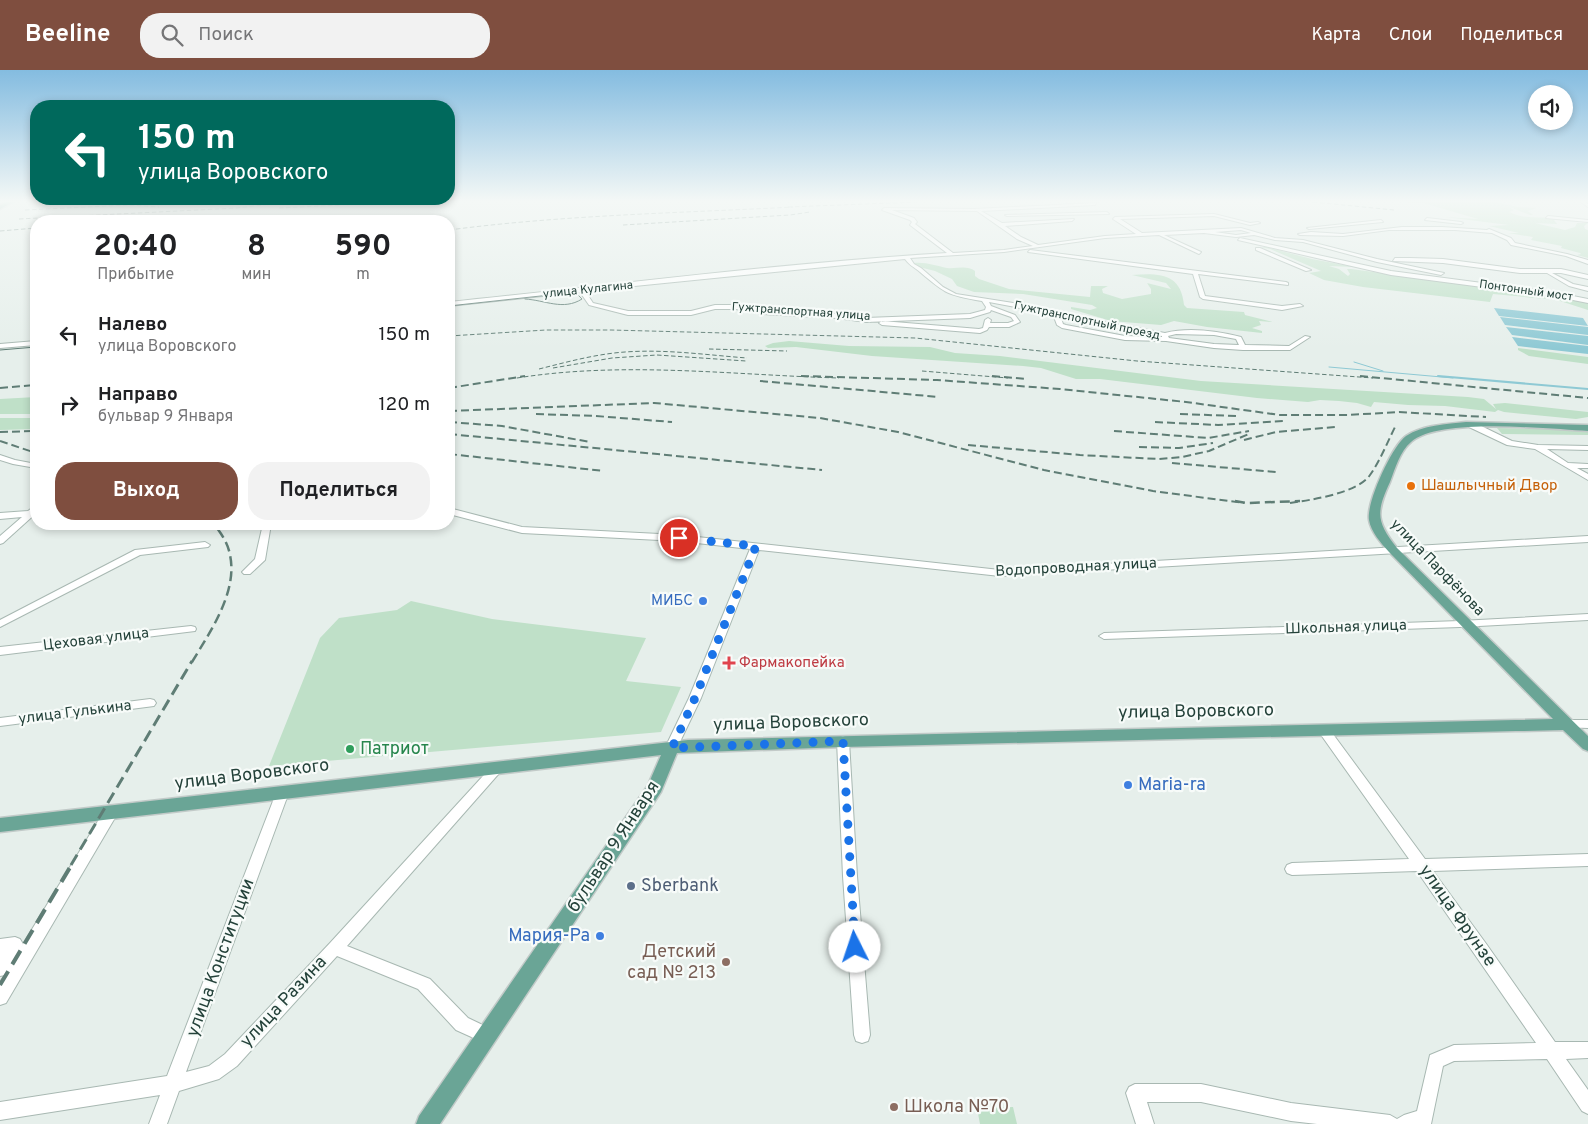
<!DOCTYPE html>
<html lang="ru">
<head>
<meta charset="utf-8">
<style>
  body { margin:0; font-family:Overpass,sans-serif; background:#f2f2f2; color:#202124; height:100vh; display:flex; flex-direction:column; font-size:19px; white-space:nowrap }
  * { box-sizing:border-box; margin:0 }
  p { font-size:16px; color:#757577 }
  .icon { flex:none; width:28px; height:28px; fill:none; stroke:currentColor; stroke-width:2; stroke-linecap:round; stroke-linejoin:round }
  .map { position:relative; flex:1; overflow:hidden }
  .drawer { position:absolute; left:30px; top:145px; width:425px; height:315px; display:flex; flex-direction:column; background:#fff; border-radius:20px; box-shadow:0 2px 8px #0003 }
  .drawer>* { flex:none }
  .guide { position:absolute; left:30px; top:30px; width:425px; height:105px; border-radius:20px; box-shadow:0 2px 8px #0003; background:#00695c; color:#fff; overflow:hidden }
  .tools { position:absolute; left:1528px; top:15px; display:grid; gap:10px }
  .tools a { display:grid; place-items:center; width:45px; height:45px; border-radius:50%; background:#fff; box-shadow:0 2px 8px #0003; font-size:25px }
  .pin { position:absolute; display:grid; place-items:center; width:42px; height:42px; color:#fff; margin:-21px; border:2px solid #fff; border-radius:50%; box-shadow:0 1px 5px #0007 }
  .me { position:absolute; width:55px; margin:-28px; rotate:356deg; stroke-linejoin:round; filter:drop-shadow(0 0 4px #0008) }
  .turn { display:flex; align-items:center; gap:18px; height:105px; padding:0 25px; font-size:22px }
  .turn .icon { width:65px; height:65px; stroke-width:2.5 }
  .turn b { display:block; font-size:35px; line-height:42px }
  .eta { display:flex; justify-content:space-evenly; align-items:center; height:85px; text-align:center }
  .eta b { font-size:30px; font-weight:700; line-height:35px }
  .action { display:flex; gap:10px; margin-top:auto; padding:10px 25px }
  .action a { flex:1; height:58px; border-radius:20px; background:#7f4e3f; color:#fff; font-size:20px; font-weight:700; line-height:58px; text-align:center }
  .action a+a { background:#f2f2f2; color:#202124 }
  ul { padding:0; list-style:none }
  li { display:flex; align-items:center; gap:15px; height:70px; padding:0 25px }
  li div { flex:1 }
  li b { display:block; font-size:19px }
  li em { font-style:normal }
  header { display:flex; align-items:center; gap:30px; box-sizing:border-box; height:70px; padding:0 25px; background:#7f4e3f; color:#fff }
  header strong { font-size:24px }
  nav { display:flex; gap:28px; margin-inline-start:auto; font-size:18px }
  .search { width:350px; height:45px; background:#f2f2f2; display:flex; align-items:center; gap:12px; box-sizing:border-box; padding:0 18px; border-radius:20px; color:#757577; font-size:19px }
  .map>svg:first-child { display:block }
</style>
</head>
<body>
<header>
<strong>Beeline</strong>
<div class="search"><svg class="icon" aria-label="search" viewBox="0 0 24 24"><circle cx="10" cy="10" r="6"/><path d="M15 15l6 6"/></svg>Поиск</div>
<nav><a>Карта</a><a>Слои</a><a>Поделиться</a></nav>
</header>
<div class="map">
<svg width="1588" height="1054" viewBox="0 0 1588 1054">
  <rect width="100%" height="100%" fill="#e6efeb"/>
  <path fill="#bfe0c8" d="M1405,132h91l22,5 19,1 -9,3 5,4h-3l-23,-9 7,4 -5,2c19,9 35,3 54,8h-9l3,4 -22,-1 30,7 10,-3 2,-4h11l-4,3 1,3 3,1v28l-11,-3 4,-1 -1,-1 -19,-5 1,-2 -31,-6 2,-3 -25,-4h11l-30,-7 20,-1 -64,-8 33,2 -55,-16z
    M1260,177h6l46,12 43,8 -26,-1 10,3 9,7 2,-2 -3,-5h4l212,28 25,6v7l-31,-10 -64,-6 -3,8 -127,-15 -39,-7 -15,-7 12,-2 -51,-22z
    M914,193c13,-1 22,3 33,5 10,1 20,-3 28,3v5l4,3 30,10 81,8 1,-11h17l-6,3 1,4 19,6 29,-5v-5l-4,-6 -12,-3 36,9 -5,-6 -34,-8c27,-2 49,-2 52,30l3,3 57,4 1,3 28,7 -14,-1 2,4 -9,3 10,3v2l-55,-6 -33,-6 -13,4 -50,-4 -40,-12v-2l19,3 7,-2 -5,-3 -69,-11 -49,-2 -17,-6 -5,-7 -17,-8 -20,-5 -2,-1z
    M789,271l60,5 81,1 25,6 45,3 201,25 267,16 16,2 12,10 -3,-5 12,-1 83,9v5l-12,2 -72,-7 -6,-2 -3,2 -50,-6 -37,-1 -34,-3 -3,5 -14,-4 -18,-2 -19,-1 -12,2 -51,-4 -157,-19h-24l-35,-11 -18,-2 -151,-10 -76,-9 -28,1 -3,-2 8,-3z
    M1518,278l70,9v7l-59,-8 -11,-6z
    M36,327v17h-36v-15z
    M36,348v11l-36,1v-12z
    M1497,358l91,2v5l-86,-1z
    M411,531l81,18 154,19 -20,43 55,6 -20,45 -392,34 51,-128 19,-20 58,-8z
    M1013,1037l4,17h-37l-3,-16z"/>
  <path fill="#8ec9d4" d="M1494,238l89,10 5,8 -89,-10z
    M1500,247l88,10v8l-83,-10z
    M1506,257l82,9v9l-76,-10z
    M1512,267l76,9v8l-70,-8z"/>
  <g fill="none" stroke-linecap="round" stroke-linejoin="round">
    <path stroke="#8ec9d4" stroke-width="1" d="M1354,292l29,9
      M1329,297l124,11"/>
    <path stroke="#8ec9d4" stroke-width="2" d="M1438,306l150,13"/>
    <g stroke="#a8b8b2" stroke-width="2">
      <path id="minor" d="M1581,132h4l3,2v3z
        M1096,133l-1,2 -114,6 21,12 72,-4 -2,2 -67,5 16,11 17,8 67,-9 31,-2 -23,-15 2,-2 99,-3 36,9 8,-1 2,1 -10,2 -36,-9 -94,3 22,14 99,-5 34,10 28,2 74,19 67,14 -3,2 -64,-13 -74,-20 -28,-2 -21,-5 -18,2 -32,-4 -40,2 37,17 -2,2 -40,-19 -54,3 -101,14 -94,6 4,6 7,4 22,19 13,7 76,12 26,8 107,19c24,-6 52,-2 76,4l4,8 44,1 16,-10 5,1 -20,13h-47l-29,-2 -48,-7 -41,-1 -63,-12 -5,-3 -3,-8 -23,-7 -42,-8 2,4 24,9 5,7 -11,5h-20l-2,3 -7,3 -98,-8 -3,-2 3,-2 97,8 4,-1 2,-8 3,-2 3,2 -1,3h18l6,-2 -3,-4 -20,-7 -1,2 -20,6 -104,4 -29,-4 -74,-4 -27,-5h-21l-24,6h-63l-39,-10 -9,-13 -131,14v-4c166,-17 332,-39 498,-49l-37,-28 2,-3 -2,-2 -28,-10 2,-2 90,1zM892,140l85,1 40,28 16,7 -29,4 -51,3 -38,-29 2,-2 -3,-4zM1241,160l10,3 -15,2 -21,-3zM905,189c4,6 9,8 15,13 26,22 27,23 62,29l4,6 -1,3 -15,4 -104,4 -29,-4 -74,-4 -27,-5h-21l-24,6h-63l-35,-8 -8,-12zM1061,248l101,18v1l-37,-1 -59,-11 -3,-1zM1176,264l38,1 22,4 3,6 -25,-1 -45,-6 -1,-2z
        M1107,142l2,2 -102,2 -2,-1z
        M1548,146l40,4v2l-42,-4z
        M1427,148l34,4 2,1 -2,1 -36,-4z
        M1381,150l2,2 -74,7 -2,-1z
        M1402,157h40l45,3 2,-1 22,9 4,5 52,11 21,6v4l-22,-8 -55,-11 -4,-5 -15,-7 -37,-3h-66l-46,6 -43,-1 -2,-1 13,-2 32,2z
        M1240,168l151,33 167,22 30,6v4l-30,-6 -167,-22 -153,-35z
        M1256,178h4l51,22 -5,1 -50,-21z
        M1030,180l256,32 2,1v2l-90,-11 7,22 77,10 18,-2 3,2 -21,4 -79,-11 -3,-2 -7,-23 -165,-22z
        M1395,188h15l33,1 77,10h41l27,6v4l-27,-6h-9l21,11 15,3v4l-19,-5 -22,-13h-27l-77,-10 -50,-2z
        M36,271v4l-36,3v-4z
        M1469,353h6l37,18 26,4 50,1v4l-41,-1 21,14 20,1v4h-11l11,6v6l-53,-31 -28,-4 -38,-18z
        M0,385l15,5 21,4v4l-23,-4 -13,-4z
        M36,435v7l-2,3 -31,28 -3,1v-8l22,-19 -22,2v-6l28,-2z
        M449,438l73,19 157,8 321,35 588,-34v6l-588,34 -241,-26 -58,148 -24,50 -2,3 -4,2 -4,-2 -2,-3 24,-50 61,-149 -71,-8 -157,-8 -73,-19z
        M263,454h8l-6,36 -15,14h-6l-2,-2 13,-13z
        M205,472l5,3 -2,2 -68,8 -140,72v-7l135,-70z
        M1588,544v6l-128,7 -356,12 -5,-3 5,-3 356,-12z
        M191,556l4,1 1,2 -1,2 -195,24v-8z
        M150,629l4,1 2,3 -2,3 -154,20v-8z
        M1567,650h21v8l-25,-1 -2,-3 2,-3z
        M1323,655l4,1 98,133 163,-5v12l-155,5 54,74 68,97h33v16l-22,1 22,31v24l-6,-3 -35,-52 -93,2 -11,5 -12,58h-114l-26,-3 -90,-19h-54l7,22h-18l-10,-31 3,-6 6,-3h66l90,19 99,12 7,4 7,-4 13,-4 13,-56 24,-10 82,-2 -119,-172 -125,4 -5,-2 -2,-4 2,-4 5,-2 117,-4 -90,-127 -2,-3 2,-3z
        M843,666l4,2 2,3 8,135 13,159 -2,6 -6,2 -6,-2 -2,-6 -11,-159 -6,-135 2,-3z
        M498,692l4,2 2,3 -2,3 -155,176 83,33 38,39 25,12 2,6 -2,6 -6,2 -31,-14 -38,-41 -81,-33 -100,110 -18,13 -40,12 -12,33h-18l11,-29 -160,25v-18l167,-26 111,-288 5,-1 5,1 1,4 -103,280 23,-6 16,-12 105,-111 164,-179z
        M111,737l5,1 2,4 -2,4 -110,187 -6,2v-23l5,-7 -5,1v-37l15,-2 5,2 3,5 -3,5 86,-141z"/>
    </g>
    <g stroke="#c2cac8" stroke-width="3">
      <path id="major" d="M6,132h7l-13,7v-4z
        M1466,352l122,3v6c-38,-2 -149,-14 -177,11 -11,9 -16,27 -21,40 -14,30 -14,40 7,66l191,188v15l-5,-2 -20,-19 -720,17 -166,6 -16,39 -221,332h-24l3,-8 229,-331 13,-30 -661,77v-14l688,-78 865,-21 -164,-167c-8,-9 -18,-20 -20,-32 -3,-17 23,-74 37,-84 17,-11 40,-12 60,-14z"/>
    </g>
    <use href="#minor" fill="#fff" fill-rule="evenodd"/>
    <use href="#major" fill="#6aa596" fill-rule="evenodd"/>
    <path stroke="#5f7d75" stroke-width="1" d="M449,236l119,-13 10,2 4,4c-19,12 -37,1 -57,0
      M0,280l36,-3"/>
    <path stroke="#5f7d75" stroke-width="1" stroke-dasharray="4.5 2.5" stroke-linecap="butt" d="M1313,132l81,8
      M788,137l129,-5
      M279,138l62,-3
      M25,140l104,-5 30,2
      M19,149l218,-11 51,-6
      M623,155l167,-10 20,-3
      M449,160c114,-15 230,-17 344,-23
      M0,161l36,-3
      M449,266l97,-6h65l304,8 222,23 236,17
      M709,279l78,2
      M553,298l59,-10 45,-3 89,6
      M539,299c28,-7 57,-15 86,-17 41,-3 82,3 122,6
      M922,301l86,7
      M517,308c107,-17 215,-3 322,0"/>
    <path stroke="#5f7d75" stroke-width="2" stroke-dasharray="8 4" stroke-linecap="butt" d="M801,306l136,4 123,9 126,13 94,13h68l51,-3 87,5
      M992,306l35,3
      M1360,306l228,22
      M760,311l179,16
      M0,318l36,-3
      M449,318l76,-12
      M449,341l205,-8 166,15 78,14 146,38 109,21 91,12
      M536,344l60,2 76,6
      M1180,344l56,2
      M449,352l53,4 88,16
      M1155,352l63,3 66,-4
      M1114,361l94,7 41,-7
      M0,362l36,-1
      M449,364l373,36
      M1244,370l32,-8 59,-5
      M0,371l36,12
      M968,375l112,10 78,4 24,-2 27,-6 42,-18
      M1139,377l40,1 34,-5
      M449,384l155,17
      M1172,393l104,9
      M1290,433c21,-3 68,-10 80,-28 10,-14 17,-32 25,-48"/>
    <path stroke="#5f7d75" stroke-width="2.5" stroke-dasharray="10 5" stroke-linecap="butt" d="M1235,431l12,2 53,-2
      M192,592c18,-30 46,-70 38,-107 -2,-12 -9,-22 -16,-31"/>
    <path stroke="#5f7d75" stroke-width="3" stroke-dasharray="12 6" stroke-linecap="butt" d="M71,795l121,-204"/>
    <path stroke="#5f7d75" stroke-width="4" stroke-dasharray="16 8" stroke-linecap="butt" d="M0,915l72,-121"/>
  </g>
  <linearGradient id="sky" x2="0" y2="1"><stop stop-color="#84bce0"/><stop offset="0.47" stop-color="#f4f8f6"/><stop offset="1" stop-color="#f4f8f6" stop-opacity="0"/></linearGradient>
  <rect width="1588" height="279" fill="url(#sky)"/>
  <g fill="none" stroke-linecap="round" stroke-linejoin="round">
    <path stroke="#1a73e8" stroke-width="9" stroke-dasharray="0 16.2" d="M679,468l77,8 -61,152 -23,50 171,-7 12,206"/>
  </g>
  <circle fill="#e8710a" stroke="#f7fbf9" stroke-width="2" cx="1411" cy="416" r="5"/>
  <g fill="#3f7fe0" stroke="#f7fbf9" stroke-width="2">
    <circle cx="703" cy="531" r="5"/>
    <circle cx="1128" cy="715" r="5"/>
    <circle cx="600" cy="866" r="5"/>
  </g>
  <path fill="#e0444e" stroke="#f7fbf9" stroke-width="2" d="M726.5 585.5h5v5h5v5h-5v5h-5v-5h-5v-5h5z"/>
  <circle fill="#2e9e5b" stroke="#f7fbf9" stroke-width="2" cx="350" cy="679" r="5"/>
  <circle fill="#5c6f8a" stroke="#f7fbf9" stroke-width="2" cx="631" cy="816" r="5"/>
  <g fill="#8d6e63" stroke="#f7fbf9" stroke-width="2">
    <circle cx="726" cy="892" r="5"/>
    <circle cx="894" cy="1037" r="5"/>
  </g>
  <g text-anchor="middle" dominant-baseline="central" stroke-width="4.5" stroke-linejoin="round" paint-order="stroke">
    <g font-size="12" fill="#24423a" stroke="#f7fbf9">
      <text transform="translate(588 220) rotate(-6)">улица Кулагина</text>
      <text transform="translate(1526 221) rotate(8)">Понтонный мост</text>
      <text transform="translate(801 242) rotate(4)">Гужтранспортная улица</text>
      <text transform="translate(1087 251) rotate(12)">Гужтранспортный проезд</text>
    </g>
    <g font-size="15" fill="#c56008" stroke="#f7fbf9" text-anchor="start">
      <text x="1421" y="416">Шашлычный Двор</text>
    </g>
    <g font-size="15" fill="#24423a" stroke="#f7fbf9">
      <text transform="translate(1076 498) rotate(-3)">Водопроводная улица</text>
      <text transform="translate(1437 498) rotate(46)">улица Парфёнова</text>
      <text transform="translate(1346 558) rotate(-2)">Школьная улица</text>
      <text transform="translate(96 570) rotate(-7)">Цеховая улица</text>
      <text transform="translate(75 643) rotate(-7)">улица Гулькина</text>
    </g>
    <g font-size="15" fill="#366cbe" stroke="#f7fbf9" text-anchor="end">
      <text x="693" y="531">МИБС</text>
    </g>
    <g font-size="15" fill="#be3a42" stroke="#f7fbf9" text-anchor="start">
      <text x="739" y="593">Фармакопейка</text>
    </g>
    <g font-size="18" fill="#24423a" stroke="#f7fbf9">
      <text transform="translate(1196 642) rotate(-1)">улица Воровского</text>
      <text transform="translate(791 653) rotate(-2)">улица Воровского</text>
      <text transform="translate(252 705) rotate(-7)">улица Воровского</text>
      <text transform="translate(614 777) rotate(-57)">бульвар 9 Января</text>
      <text transform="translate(1457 846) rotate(55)">улица Фрунзе</text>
      <text transform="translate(221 888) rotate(-70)">улица Конституции</text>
      <text transform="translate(284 932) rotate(-47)">улица Разина</text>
    </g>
    <g font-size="18" fill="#27864d" stroke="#f7fbf9" text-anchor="start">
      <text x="360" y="679">Патриот</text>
    </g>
    <g font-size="18" fill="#366cbe" stroke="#f7fbf9" text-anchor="start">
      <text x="1138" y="715">Maria-ra</text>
      <text x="590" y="866" text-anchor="end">Мария-Ра</text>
    </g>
    <g font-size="18" fill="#4e5e75" stroke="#f7fbf9" text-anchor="start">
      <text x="641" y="816">Sberbank</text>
    </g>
    <g font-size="18" fill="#785e54" stroke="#f7fbf9" text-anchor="end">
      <text x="716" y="882">Детский<tspan x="716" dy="21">сад № 213</tspan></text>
      <text x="904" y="1037" text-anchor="start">Школа №70</text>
    </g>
  </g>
</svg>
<div class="tools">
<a><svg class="icon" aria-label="sound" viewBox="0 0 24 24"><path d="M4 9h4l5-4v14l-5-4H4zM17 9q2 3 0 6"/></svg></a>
</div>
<div class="pin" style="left:679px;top:468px;background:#d93025"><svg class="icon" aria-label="arrive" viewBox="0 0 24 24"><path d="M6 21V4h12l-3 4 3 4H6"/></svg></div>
<svg class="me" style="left:855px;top:877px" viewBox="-20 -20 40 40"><circle r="19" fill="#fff"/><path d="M0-13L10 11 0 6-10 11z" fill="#1a73e8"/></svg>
<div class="guide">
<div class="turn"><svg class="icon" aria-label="left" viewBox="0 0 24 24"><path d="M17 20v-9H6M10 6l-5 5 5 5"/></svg><div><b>150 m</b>улица Воровского</div></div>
</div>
<section class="drawer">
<div class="eta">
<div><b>20:40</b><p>Прибытие</p></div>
<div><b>8</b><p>мин</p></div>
<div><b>590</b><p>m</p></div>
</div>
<ul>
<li><svg class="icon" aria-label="left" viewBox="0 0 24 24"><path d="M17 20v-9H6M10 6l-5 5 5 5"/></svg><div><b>Налево</b><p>улица Воровского</p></div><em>150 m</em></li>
<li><svg class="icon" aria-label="right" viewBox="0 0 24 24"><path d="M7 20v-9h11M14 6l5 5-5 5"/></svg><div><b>Направо</b><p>бульвар 9 Января</p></div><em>120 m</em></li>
</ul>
<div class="action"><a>Выход</a><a>Поделиться</a></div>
</section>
</div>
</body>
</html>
